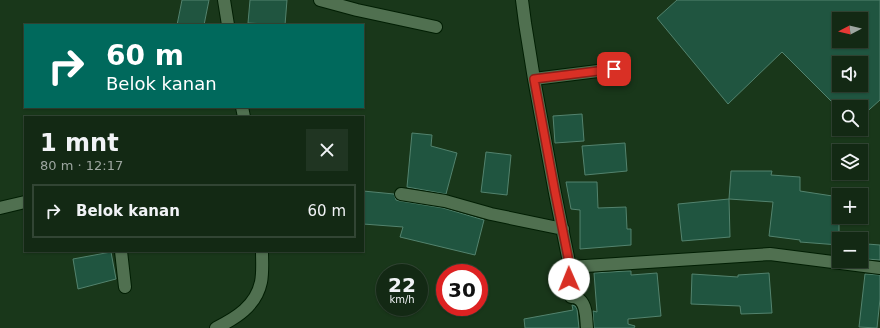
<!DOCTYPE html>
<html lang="id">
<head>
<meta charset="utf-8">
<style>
  body { margin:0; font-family:"DejaVu Sans",sans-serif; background:#203522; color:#f1f3f6; height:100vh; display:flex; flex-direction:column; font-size:15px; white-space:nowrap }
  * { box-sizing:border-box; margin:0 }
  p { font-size:13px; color:#9da6a0 }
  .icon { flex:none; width:22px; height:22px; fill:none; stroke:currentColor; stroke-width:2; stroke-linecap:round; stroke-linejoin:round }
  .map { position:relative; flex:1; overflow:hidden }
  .side { position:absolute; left:24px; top:116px; width:340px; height:136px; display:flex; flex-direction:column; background:#132914; border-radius:0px; box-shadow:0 1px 3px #0004,0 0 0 1px #324534 }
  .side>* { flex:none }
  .hud { position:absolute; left:24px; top:24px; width:340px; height:84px; border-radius:0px; box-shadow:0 1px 3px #0004,0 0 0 1px #324534; background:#00695c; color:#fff; overflow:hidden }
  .needle { width:26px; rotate:263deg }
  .controls { position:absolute; left:832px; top:12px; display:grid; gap:8px }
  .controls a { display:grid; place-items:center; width:36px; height:36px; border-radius:0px; background:#132914; box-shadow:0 1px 3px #0004,0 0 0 1px #324534; font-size:20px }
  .speed { position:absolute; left:376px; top:264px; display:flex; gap:8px; font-size:20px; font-weight:700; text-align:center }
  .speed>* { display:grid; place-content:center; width:52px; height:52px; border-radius:50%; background:#132914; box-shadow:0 1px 3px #0004,0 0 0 1px #324534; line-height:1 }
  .speed small { font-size:10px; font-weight:400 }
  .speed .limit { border:6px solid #d22; background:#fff; color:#111 }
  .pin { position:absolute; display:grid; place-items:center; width:34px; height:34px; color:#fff; margin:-17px; border-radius:8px; box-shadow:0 2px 6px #0006 }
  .me { position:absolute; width:44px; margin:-22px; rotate:359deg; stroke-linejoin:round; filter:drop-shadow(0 0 3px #0008) }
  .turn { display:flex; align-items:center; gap:14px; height:84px; padding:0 16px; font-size:18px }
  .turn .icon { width:52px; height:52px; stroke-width:2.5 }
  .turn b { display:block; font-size:28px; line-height:34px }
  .round { display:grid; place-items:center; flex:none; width:42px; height:42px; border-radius:0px; background:#203522 }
  .summary { display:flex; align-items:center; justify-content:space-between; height:68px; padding:0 16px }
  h1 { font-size:24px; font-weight:700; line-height:30px }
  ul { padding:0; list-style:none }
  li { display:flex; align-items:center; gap:12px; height:54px; margin:0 8px 6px; padding:0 8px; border:2px solid #324534; border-radius:0px }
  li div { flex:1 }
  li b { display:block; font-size:15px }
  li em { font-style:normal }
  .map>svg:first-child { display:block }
</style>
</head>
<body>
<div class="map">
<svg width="880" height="328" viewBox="0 0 880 328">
  <rect width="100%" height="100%" fill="#19371a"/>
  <path fill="#205540" stroke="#53836e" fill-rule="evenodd" d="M182,0h27l-5,25h-27z
    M250,0h37l-2,25 -37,-2z
    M677,0h203v100l-19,17v-10h-22v2l-57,-57 -54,52 -71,-86zM839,19h22v22h-22zM839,63h22v22h-22z
    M582,114l2,27 -29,2 -2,-27z
    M412,133l20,2 -1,11 26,7 -11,41 -39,-7z
    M625,143l2,28 -42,4 -3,-29z
    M486,152l25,3 -4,40 -26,-3z
    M731,171h41l-1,4 29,2v14l39,6v48l-39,-3v-2l-31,-4 4,-34 -44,-3z
    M566,182h31l1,26 28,-1 1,22h4v16l-51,4v-39l-9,-1z
    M363,191l31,3 2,6 4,1 43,7 41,12 -9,35 -75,-18 3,-10 -40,-3z
    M729,199l1,38 -48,4 -4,-37z
    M867,244l13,1v15l-14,-1z
    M111,252l5,27 -38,10 -5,-30z
    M627,271h4v4l26,-2 4,43 -33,3v5l7,2 -1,2h-40l-1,-17 4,1 -3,-39z
    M769,273l3,40 -31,1 -1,-8 -49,-2 1,-30 46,3v-2z
    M865,274l15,1v24l-3,29 -18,-1z
    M572,305l3,1 2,3 2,19h-54l-1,-9 49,-9z"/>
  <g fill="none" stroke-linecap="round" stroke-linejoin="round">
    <g stroke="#011e03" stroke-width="14">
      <path id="street" d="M224,0l4,25
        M320,0l37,10 79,17
        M522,0l3,23 9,56 21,114 15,74 -2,25 3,5c2,0 7,1 9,3 7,6 6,20 7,28
        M534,79l80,-10
        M242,107l2,10
        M401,194l44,7 46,13 72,15
        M0,208l25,-6
        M121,251l4,36
        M570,267l200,-13 110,14
        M216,328c20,-10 40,-22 45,-46 2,-10 1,-21 1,-31"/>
    </g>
    <use href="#street" stroke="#507050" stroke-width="12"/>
  </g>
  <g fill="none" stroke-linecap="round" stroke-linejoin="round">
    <g stroke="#8d1f18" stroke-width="10">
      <path id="route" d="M569,279l1,-12 -15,-75 -21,-113 80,-10"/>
    </g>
    <use href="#route" stroke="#d93025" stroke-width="7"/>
  </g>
</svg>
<div class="controls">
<a><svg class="needle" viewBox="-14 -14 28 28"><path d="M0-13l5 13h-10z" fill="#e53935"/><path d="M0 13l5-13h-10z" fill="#9da6a0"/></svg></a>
<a><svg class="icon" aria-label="sound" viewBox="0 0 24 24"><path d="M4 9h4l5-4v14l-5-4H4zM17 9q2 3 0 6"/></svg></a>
<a><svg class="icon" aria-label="search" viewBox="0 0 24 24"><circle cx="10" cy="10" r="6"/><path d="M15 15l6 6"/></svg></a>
<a><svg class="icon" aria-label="layers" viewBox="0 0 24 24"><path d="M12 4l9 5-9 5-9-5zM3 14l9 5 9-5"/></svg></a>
<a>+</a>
<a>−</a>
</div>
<div class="speed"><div>22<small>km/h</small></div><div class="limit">30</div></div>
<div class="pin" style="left:614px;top:69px;background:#d93025"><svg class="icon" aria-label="arrive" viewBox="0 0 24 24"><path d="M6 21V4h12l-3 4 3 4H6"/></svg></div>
<svg class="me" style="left:569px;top:279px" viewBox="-20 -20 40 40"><circle r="19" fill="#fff"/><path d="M0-13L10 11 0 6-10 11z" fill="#d93025"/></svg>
<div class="hud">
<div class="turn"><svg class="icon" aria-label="right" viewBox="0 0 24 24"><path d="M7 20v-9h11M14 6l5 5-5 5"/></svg><div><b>60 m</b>Belok kanan</div></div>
</div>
<section class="side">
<div class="summary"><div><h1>1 mnt</h1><p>80 m · 12:17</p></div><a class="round"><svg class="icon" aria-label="close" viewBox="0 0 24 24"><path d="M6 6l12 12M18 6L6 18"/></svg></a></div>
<ul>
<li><svg class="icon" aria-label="right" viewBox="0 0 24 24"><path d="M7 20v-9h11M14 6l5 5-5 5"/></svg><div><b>Belok kanan</b></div><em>60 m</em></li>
</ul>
</section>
</div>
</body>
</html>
